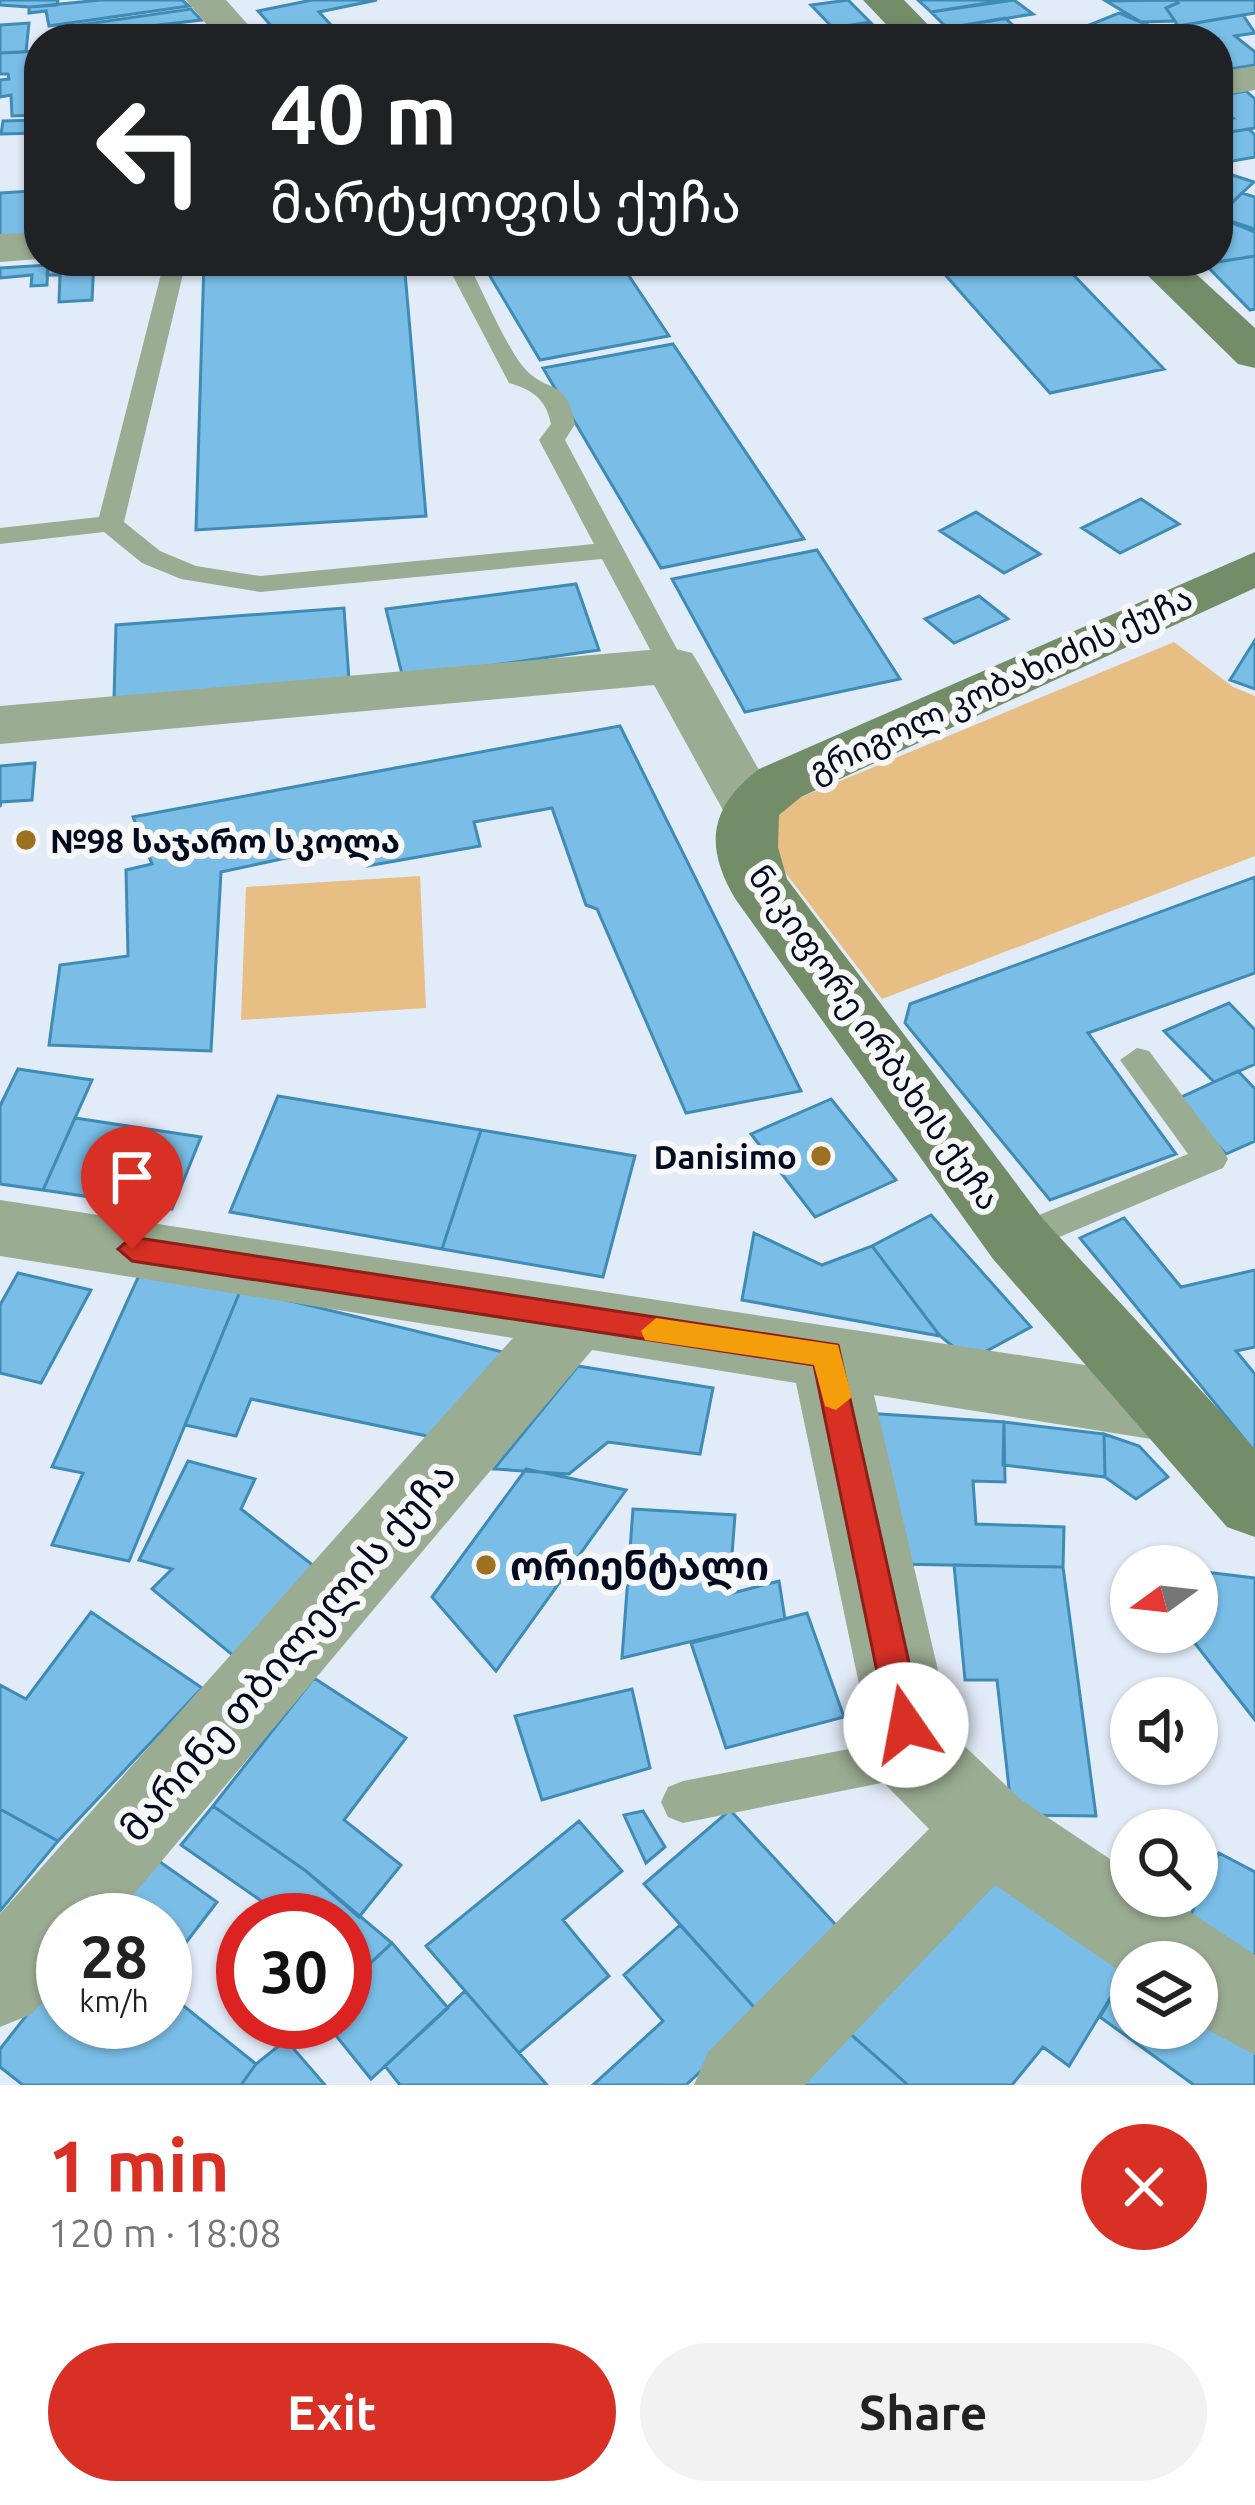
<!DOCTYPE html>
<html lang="en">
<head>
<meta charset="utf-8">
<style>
  body { margin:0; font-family:Ubuntu,"Noto Sans Georgian",sans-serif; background:#f2f2f2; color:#222; height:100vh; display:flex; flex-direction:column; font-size:45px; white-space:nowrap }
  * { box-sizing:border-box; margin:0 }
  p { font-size:39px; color:#767676 }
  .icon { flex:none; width:66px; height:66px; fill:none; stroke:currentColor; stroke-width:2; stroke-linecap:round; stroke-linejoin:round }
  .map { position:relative; height:2085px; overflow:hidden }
  .panel { display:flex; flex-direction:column; background:#fff; flex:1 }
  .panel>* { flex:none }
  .banner { position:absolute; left:24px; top:24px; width:1209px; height:252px; border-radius:48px; box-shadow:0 3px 9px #0004; background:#202124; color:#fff; overflow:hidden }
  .needle { width:78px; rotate:255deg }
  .buttons { position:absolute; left:1110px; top:1545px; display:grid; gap:24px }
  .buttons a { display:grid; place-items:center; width:108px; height:108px; border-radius:50%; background:#fff; box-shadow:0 3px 9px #0004; font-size:60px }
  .speed { position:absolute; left:36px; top:1893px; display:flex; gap:24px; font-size:60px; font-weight:700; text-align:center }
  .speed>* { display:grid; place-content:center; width:156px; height:156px; border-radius:50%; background:#fff; box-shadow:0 3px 9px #0004; line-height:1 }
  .speed small { font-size:30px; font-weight:400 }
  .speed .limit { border:18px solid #d22; background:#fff; color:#111 }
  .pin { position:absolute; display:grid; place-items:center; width:102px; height:102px; color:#fff; margin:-123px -51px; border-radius:50% 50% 50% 0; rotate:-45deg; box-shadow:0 0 12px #0007 }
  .pin .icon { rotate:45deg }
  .me { position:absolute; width:132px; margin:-66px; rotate:348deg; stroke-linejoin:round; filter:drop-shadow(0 0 9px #0008) }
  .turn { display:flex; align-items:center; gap:42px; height:252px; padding:0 48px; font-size:54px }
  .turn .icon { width:156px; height:156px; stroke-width:2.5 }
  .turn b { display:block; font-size:84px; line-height:102px }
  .round { display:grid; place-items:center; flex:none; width:126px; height:126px; border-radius:63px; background:#f2f2f2 }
  .headline { display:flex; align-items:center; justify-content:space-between; height:204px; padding:0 48px }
  h1 { font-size:72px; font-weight:600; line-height:90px; color:#d93025 }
  .primary-button { display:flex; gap:24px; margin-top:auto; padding:24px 48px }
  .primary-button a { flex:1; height:138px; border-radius:72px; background:#d93025; color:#fff; font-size:48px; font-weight:600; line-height:138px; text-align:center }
  .primary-button a+a { background:#f2f2f2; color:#222 }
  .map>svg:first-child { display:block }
</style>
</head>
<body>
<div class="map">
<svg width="1255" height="2085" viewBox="0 0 1255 2085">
  <rect width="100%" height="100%" fill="#e2ebf8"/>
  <path fill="#e7be84" d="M1174,642l59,45 22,9v160l-373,143 -111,-145v-30l14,-20z
    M420,876l6,132 -185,12 5,-133z"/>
  <path fill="#7abee7" stroke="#3e8bb6" stroke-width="3" d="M0,0h58l-1,5 -28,2 -29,-2z
    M101,0h81l7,6 -140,20 -3,-15 -17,2v-6z
    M312,0h65l-58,12 25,27h-61l-25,-28z
    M848,0l22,22 -37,6 -22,-23z
    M918,0h88l-75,12z
    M1014,0l19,14 -86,14 -16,-16z
    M1175,0l3,3 -12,5 9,13 -34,1 -35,-21z
    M1175,0h80v13l-77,13 -12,-18 12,-5z
    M191,9l10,11 -127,15 -2,-9z
    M1119,13l22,9 22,10 -43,7 -31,-14z
    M1243,15l12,18 -20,3 20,16v13l-31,5 -6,-6v-25h-26l-14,-13z
    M1005,18l23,21h-69l-12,-11z
    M29,23l-3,29 -26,1v-28z
    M872,24l16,15h-100z
    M1089,25l31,14h-78z
    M37,51l2,64 -27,1 -1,-21 -11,2v-17l9,-1 -1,-5h-8v-21z
    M1246,91l9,8v29l-37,6v-13l15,-3 -15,-14v-8z
    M39,120v13l-38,1 2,-13z
    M1249,129l6,6v22l-22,4 -15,-14v-13z
    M1223,172l31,10 -36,33v-38z
    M31,191l-5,49 -26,1v-48z
    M1242,193l13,4v32l-37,-12z
    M1218,217l37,15v24l-50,8 -2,-3h15v-20l10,-2 -10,-10z
    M1255,256v53l-5,1 -45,-46z
    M204,261h200l22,255 -230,14z
    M481,261h138l50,75 -129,24z
    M933,261h127l104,108 -114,24z
    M94,262l-2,38 -33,2 1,-27h-13l1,-10z
    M48,265l-1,20 -16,1 1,-11 -32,3v-10z
    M673,344l131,195 -143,29 -118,-200z
    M1141,499l38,25 -59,29 -38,-25z
    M976,512l64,42 -36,19 -64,-42z
    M817,550l83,129 -155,33 -73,-133z
    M576,584l23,66 -196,28 -17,-69z
    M979,596l29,23 -54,24 -29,-24z
    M344,608l5,72 -235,19 2,-74z
    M1255,640v49l-25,-9z
    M620,726l181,365 -115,22 -89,-204 -11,-4 -34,-97 -78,14 6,24 -113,20 -7,-24 -139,30 -10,179 -162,-6 11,-80 68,-9 -2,-86 26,-6 -19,-47z
    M35,763l-3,37 -31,2 -1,5v-41z
    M1255,877v96l-167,60 88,121 -126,46 -145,-177 5,-19z
    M1229,1003l26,27v34l-41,18 -50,-51z
    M18,1069l74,11 -49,110 -43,-6v-78z
    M1238,1071l17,18v52l-29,13 -51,-54z
    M278,1096l203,34 -39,119 -212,-37z
    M831,1099l65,81 -81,37 -64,-83z
    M75,1118l126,19 -29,72 -129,-19z
    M481,1130l154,26 -32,121 -161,-28z
    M931,1215l100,112 -61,33 -30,-24 -68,-90z
    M1124,1218l57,69 74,-17v77l-19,4 19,23v78l-175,-214z
    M754,1233l68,32 50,-19 68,90 -198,-36z
    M141,1271l100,18 -112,272 -77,-16 31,-72 -31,-6z
    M18,1273l73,17 -50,93 -41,-10v-68z
    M241,1289l274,66 -69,85 -195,-41 -15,37 -51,-11z
    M578,1366l135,22 -13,66 -92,-12 -39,32 -75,-5z
    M864,1413l140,9 1,60 -32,-1 3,43 88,3 -1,40 -171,-3z
    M1004,1422l100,12 1,43 -102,-12z
    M1104,1434l35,12 29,31 -32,22 -31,-22z
    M188,1461l67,18 -14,30 78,61 -84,87 -83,-68 20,-20 -33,-9z
    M526,1469l100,21 -130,181 -64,-74z
    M633,1509l102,6 -6,79 50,-13 6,38 -163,39z
    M954,1565l109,2 33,249 -84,-1 -15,-135h-32z
    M1197,1571l58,7v142l-69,-88h11z
    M91,1612l111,76 -144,153 -58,-32v-124l26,14z
    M807,1613l37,104 -118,31 -35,-105z
    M314,1678l92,60 -62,82 57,45 -42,52 -53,-46 -93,-65z
    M632,1689l18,79 -108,32 -27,-84z
    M213,1806l93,65 86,72 -47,44v-67h-88l13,-13 -89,-62z
    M0,1809l58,32 -58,70z
    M730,1810l116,126 -85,79 -117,-131z
    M643,1811l22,36 -19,16 -22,-48z
    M579,1821l43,50 -59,49 46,56 -90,77 -93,-107z
    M1219,1853l36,19v99l-69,-46z
    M153,1857l64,45 -52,68v-50h-63z
    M1008,1870l124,92 -63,104 -26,-19 -31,38h-104l-62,-55z
    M680,1925l81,90 -75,70h-93l70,-64 -39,-46z
    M392,1943l56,65 -77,71 -46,-57h20v-35z
    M1131,1964v64h66v-26l58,41v42h-61l-94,-68z
    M63,1969v53h102v-31l91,73 -15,21h-218l-23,-18v-18z
    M465,1991l54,62 28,32h-147l-15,-19z
    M846,2030l62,55h-115z
    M286,2040l39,45h-84l15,-21z"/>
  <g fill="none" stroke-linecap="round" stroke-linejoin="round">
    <path fill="#9aac92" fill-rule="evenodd" d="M445,261h22c13,24 43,95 60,110 22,22 40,8 48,53l-10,16 121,226 -4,6h-20l-60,-113 -342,33 -79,-13 -39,-16 -38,-31 -104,12v-16l99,-11 62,-243 11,-7 11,7 -59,248 36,29 36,15 64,10 334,-32 -55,-104 12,-16c-5,-25 -18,-34 -42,-41z
      M1137,1048l12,3 74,99 5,9 -5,9 -192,81 -13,4 -13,-4 -5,-10 5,-10 183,-75 -68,-94z
      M916,1736l15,6 6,14 -6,14 -15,6 -233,47 -15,-6 -7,-15 7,-15 15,-6z"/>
    <path fill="#9aac92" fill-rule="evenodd" d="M186,0h40l35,39h-42z
      M1255,66v24l-37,6v-24z
      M39,233v26l-39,3v-28z
      M672,648l20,5 8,13 80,141 -9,14 -21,6 -21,-6 -75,-136 -654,59v-38z
      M0,1200l1170,178 27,9 11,23 -11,23 -27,9 -296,-47 79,340 67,64 111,74v23h35l89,59v100l-58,-31v-62h-66v17l-136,-94 -190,200h-111l14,-33 221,-223 -43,-44 -12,-29 -78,-373 -204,-33 -480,570h-49v58l-31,36 -32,13v-113l513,-576 -513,-82z"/>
    <path fill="#738d68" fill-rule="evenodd" d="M863,0h41l38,39h-42z
      M1133,261h49l73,67v40l-17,-4z
      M1255,552v36l-454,209 -22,18 -1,32 9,32 256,340 212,230v88l-28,-10 -234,-268 -257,-359c-33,-55 -26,-93 23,-131z"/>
  </g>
  <path fill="#d93025" stroke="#8d1f18" stroke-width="3" d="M132,1237l706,108 85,380 -5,11 -12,5 -13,-5 -5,-11 -74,-360 -682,-104 -14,-12z"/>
  <path fill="#f59e0b" d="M656,1318l182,27 14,52 -16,13 -11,-4 -11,-41 -169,-25 -4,-9z"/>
  <g fill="#9e7022" stroke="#f7f7f7" stroke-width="4.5">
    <circle cx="26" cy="840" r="12"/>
    <circle cx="821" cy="1156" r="12"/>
    <circle cx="486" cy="1565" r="12"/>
  </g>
  <g text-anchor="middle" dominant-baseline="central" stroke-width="12" stroke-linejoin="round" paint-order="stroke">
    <g font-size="33" fill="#010c21" stroke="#f7f7f7">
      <text transform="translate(1000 683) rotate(-25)">გრიგოლ კობახიძის ქუჩა</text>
      <text transform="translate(875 1037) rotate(55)">ნიკიფორე ირბახის ქუჩა</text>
    </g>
    <g font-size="33" font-weight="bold" fill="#010c21" stroke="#f7f7f7" text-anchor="start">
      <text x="50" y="840">№98 საჯარო სკოლა</text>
      <text x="797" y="1156" text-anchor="end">Danisimo</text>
    </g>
    <g font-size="39" font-weight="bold" fill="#010c21" stroke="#f7f7f7" text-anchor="start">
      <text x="510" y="1565">ორიენტალი</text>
    </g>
    <g font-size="39" fill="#010c21" stroke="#f7f7f7">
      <text transform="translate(287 1651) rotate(-49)">მარინე თბილელის ქუჩა</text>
    </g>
  </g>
</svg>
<div class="buttons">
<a><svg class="needle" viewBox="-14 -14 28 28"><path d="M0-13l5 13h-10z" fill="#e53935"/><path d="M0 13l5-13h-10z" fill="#767676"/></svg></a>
<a><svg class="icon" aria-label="sound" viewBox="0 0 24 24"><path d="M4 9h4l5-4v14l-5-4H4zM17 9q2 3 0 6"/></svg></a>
<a><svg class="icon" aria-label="search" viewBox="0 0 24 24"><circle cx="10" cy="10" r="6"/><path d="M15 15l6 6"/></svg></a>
<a><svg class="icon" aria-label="layers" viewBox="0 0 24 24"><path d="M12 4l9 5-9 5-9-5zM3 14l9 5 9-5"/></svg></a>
</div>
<div class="speed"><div>28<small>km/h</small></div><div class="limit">30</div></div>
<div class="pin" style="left:132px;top:1249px;background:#d93025"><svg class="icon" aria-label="arrive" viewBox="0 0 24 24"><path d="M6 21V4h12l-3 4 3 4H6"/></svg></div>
<svg class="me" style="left:906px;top:1725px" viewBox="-20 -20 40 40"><circle r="19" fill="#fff"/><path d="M0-13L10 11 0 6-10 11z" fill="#d93025"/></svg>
<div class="banner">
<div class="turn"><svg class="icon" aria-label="left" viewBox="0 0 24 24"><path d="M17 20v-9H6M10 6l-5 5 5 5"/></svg><div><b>40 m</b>მარტყოფის ქუჩა</div></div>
</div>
</div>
<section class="panel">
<div class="headline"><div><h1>1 min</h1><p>120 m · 18:08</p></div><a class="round" style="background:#d93025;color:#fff"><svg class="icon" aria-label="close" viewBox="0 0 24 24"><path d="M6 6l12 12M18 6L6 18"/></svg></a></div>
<div class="primary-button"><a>Exit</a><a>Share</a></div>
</section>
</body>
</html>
